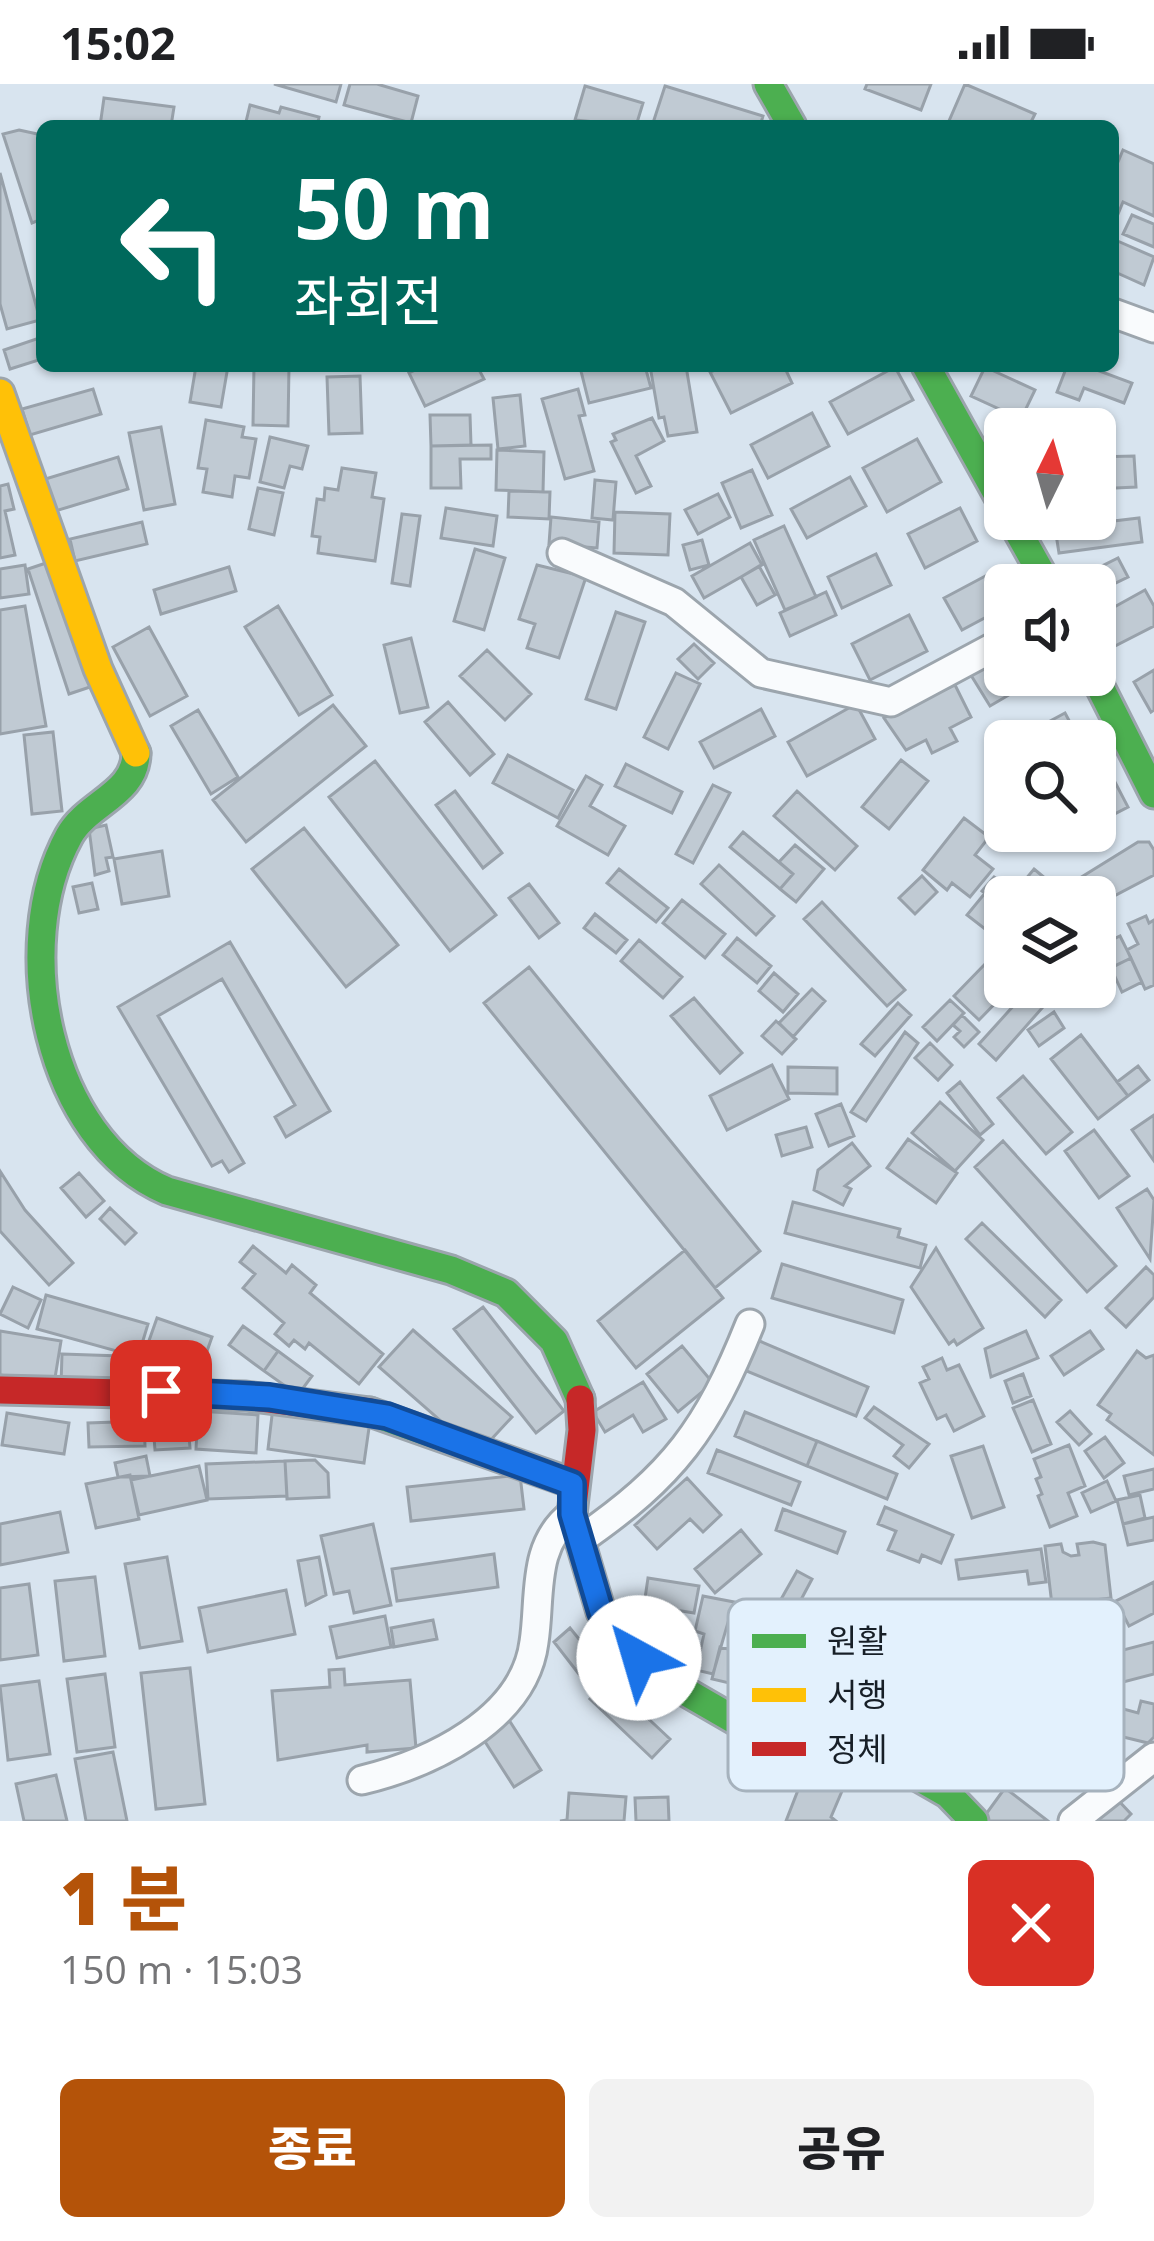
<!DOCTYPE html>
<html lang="ko">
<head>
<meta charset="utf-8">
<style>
  body { margin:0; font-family:"Open Sans","Noto Sans KR",sans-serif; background:#f2f2f2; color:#202124; height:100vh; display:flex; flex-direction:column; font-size:45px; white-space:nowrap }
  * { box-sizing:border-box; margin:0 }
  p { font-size:39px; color:#757577 }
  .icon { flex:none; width:66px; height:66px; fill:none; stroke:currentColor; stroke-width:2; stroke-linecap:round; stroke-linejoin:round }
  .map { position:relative; height:1737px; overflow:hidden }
  .drawer { display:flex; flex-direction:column; background:#fff; flex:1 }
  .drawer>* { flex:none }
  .top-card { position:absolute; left:36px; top:36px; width:1083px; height:252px; border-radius:18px; box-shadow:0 3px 9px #0004; background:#00695c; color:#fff; overflow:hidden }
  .needle { width:78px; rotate:5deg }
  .tools { position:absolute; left:984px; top:324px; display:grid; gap:24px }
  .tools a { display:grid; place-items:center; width:132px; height:132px; border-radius:18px; background:#fff; box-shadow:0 3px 9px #0004; font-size:60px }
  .pin { position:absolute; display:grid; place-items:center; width:102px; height:102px; color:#fff; margin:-51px; border-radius:24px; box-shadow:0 6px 18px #0006 }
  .me { position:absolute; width:132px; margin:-66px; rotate:321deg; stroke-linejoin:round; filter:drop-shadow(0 0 9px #0008) }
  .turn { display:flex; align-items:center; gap:42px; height:252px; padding:0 60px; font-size:54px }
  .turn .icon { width:156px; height:156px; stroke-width:2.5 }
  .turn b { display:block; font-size:84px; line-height:102px }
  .round { display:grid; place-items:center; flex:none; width:126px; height:126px; border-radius:18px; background:#f2f2f2 }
  .overview { display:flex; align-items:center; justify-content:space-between; height:204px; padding:0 60px }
  h1 { font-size:72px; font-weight:800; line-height:90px; color:#b45309 }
  .action { display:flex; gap:24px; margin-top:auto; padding:24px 60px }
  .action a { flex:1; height:138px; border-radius:18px; background:#b45309; color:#fff; font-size:48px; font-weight:800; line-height:138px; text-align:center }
  .action a+a { background:#f2f2f2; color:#202124 }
  .status { display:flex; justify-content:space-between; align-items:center; height:84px; padding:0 60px; background:#fff; direction:ltr }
  .status svg { height:33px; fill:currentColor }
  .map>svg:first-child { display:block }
</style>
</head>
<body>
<div class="status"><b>15:02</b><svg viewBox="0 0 49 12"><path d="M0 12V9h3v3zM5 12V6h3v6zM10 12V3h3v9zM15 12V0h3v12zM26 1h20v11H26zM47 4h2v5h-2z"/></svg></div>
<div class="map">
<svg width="1154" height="1737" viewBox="0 0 1154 1737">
  <rect width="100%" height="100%" fill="#d8e4ef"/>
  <path fill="#c0cad3" stroke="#98a1aa" stroke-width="3" d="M274,0h67l-5,18z
    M350,0h27l41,12 -7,27 -67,-18z
    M867,0h64l-10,26 -56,-21z
    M965,0l70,30 -6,12h-68l-12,-5z
    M585,2l58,17 -7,23 -61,-6z
    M665,2l98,30 -3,10h-108z
    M104,14l70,9 -3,19h-71z
    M250,21l29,8 2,-6 38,10 -2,9h-72z
    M19,46l23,5v84l-10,4 -29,-89z
    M1123,66l31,14v52l-31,-14 -5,12 -5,-2v-38z
    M0,89l40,147 -33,9 -7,-25z
    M1132,131l22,9v23l-31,-13z
    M1113,155l41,18 -10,28 -31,-14z
    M42,253v22l-32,10 -6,-19z
    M196,282h32l-7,41 -31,-5z
    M254,282h35l-1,60 -35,-1z
    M424,282h53l7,13 -59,27 -16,-33z
    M600,282h45l6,22 -62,15 -8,-32z
    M650,282h36l11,66 -29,4 -4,-19 -5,1z
    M724,282h60l8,17 -61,30 -21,-41z
    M1067,282h19l46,17 -8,20 -40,-15 -5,12 -22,-8z
    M895,283l18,33 -65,34 -18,-32z
    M985,283l50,23 -14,29 -50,-23z
    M360,292l2,57 -33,1 -2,-57z
    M93,305l8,25 -71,21 -8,-26z
    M578,305l7,26 -6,1 15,55 -29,8 -23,-80z
    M520,311l5,51 -27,3 -5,-51z
    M812,329l17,33 -61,32 -17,-33z
    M430,331h40l1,30 -40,1z
    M652,334l12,23 -28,15 15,30 -15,7 -25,-51 5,-2 -3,-6z
    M206,336l38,7 -2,10 14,2 -7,39 -14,-2 -3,21 -29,-5 4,-23 -9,-1z
    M161,343l14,77 -31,6 -15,-77z
    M270,353l38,9 -6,23 -12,-3 -6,22 -24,-6z
    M917,355l24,43 -54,30 -24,-44z
    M491,361v14h-31l1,29h-30v-42z
    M497,366l47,2 -1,40 -47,-2z
    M1134,372l2,31 -41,2v-32z
    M118,373l10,32 -76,23 -10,-32z
    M342,384l34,5 -4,24 12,2 -9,62 -57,-8 2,-16 -8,-1 5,-37 7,1 1,-12 13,2z
    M752,386l20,45 -31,13 -19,-45z
    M850,393l16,29 -59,32 -16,-29z
    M595,396l21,2 -3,38 -21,-2z
    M8,400l6,25 -9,2 10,44 -15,3v-72z
    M258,404l25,5 -9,42 -25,-6z
    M509,407l41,1 -1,27 -41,-2z
    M718,410l12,23 -32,17 -13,-24z
    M446,424l51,8 -4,30 -52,-8z
    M960,424l17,33 -52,27 -17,-34z
    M615,428l55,2 -2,41 -54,-2z
    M402,430l18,2 -10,70 -18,-3z
    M551,433l48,5 -2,26 -48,-4z
    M1139,434l3,24 -83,11 -4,-25z
    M142,438l5,22 -72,17 -5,-22z
    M784,442l32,71 -31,13 -31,-70z
    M702,456l7,25 -19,5 -7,-25z
    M750,459l12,22 -58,33 -12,-22z
    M475,465l30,9 -21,72 -30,-9z
    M876,470l15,31 -49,23 -14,-31z
    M1118,474l10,19 -31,15 -9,-19z
    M52,477l41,125 -24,8 -41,-125z
    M25,481l4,29 -29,4v-29z
    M537,481l49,12 -27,81 -32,-10 8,-24 -16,-5z
    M759,482l16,29 -18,10 -16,-28z
    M229,483l7,24 -75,23 -7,-24z
    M991,489l14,34 -43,23 -18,-32z
    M1145,506l9,16v20l-39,20 -17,-30z
    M826,508l10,23 -46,21 -10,-23z
    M25,522l21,120 -46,8v-124z
    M278,522l54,89 -33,20 -54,-88z
    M616,528l29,10 -29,87 -30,-10z
    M909,531l18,36 -57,29 -18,-36z
    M149,543l38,69 -37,20 -37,-69z
    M411,554l17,69 -28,6 -16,-68z
    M694,560l20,19 -16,16 -20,-20z
    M487,566l44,44 -26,26 -45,-44z
    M1005,567v24h38l-53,31 -21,-34z
    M1154,586v40l-3,2 -17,-30z
    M676,589l24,11 -32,65 -24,-12z
    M955,601l16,32 -21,11 7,13 -25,12 -6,-13 -20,10 -22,-32z
    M448,618l46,52 -24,21 -45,-53z
    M856,620l19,35 -68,37 -19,-34z
    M333,621l33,41 -120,96 -33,-42z
    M761,625l14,27 -61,32 -14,-26z
    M198,626l40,67 -27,17 -40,-68z
    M1065,629l15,28h-67z
    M53,648l9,79 -30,3 -8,-79z
    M508,671l65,35 -15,28 -65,-35z
    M1103,675l25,48 -33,17v-61z
    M901,676l27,21 -39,48 -27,-22z
    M375,677l121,154 -46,36 -121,-154z
    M626,680l56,28 -10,21 -57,-27z
    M586,692l16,9 -12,21 35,20 -17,29 -51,-29z
    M713,701l17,8 -37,70 -17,-9z
    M455,707l47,62 -19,15 -47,-63z
    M797,707l60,55 -22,24 -61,-54z
    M964,734l25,19 -14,18 18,14 -23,28 -18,-14 -5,7 -24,-20z
    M106,741l7,32 -7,1 3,13 -14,4 -6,-46z
    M304,744l94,117 -52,42 -94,-118z
    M743,748l50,42 -13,15 -50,-42z
    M1138,758h11l5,8v25l-59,31v-9h-11l-9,-16z
    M795,761l29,24 -28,33 -16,-13 13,-15 -14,-12z
    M162,767l7,45 -47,8 -8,-45z
    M719,781l55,51 -18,19 -55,-51z
    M619,785l49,39 -12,14 -49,-39z
    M1034,785l24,20 -7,8h-40z
    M922,792l15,16 -22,22 -16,-16z
    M994,793l20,16 -9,4 -3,10 -20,-16z
    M92,799l6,26 -19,4 -6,-26z
    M529,800l30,39 -20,15 -30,-40z
    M985,809l17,14 -17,22 -18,-14z
    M682,816l43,34 -20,24 -42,-35z
    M822,818l83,88 -18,16 -83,-87z
    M1005,820v41l-20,-16z
    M595,830l32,26 -11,13 -32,-25z
    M1146,832l3,7 5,-3v65l-9,4 -18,-39 11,-6 -10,-20z
    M1120,852l11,22 -23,11 -11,-22z
    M737,854l34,28 -14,17 -34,-28z
    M639,856l43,37 -19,21 -42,-37z
    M230,858l100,169 -44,26 -11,-20 20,-12 -73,-126 -64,37 86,147 -15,9 -7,-11 -10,5 -94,-159z
    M1131,874l11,24 -20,10 -11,-24z
    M985,880l25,24 -31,32 -25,-24z
    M529,883l231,284 -45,37 -231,-285z
    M774,889l24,21 -15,18 -24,-21z
    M812,905l13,12 -32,36 -14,-14z
    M1026,908l17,15 -47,53 -17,-16z
    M694,914l48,55 -22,20 -49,-57z
    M950,916l14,13 -27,28 -14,-14z
    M898,919l13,12 -36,41 -14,-12z
    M1054,928l10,16 -25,18 -11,-16z
    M962,931l17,17 -15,15 -10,-10 6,-6 -7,-6z
    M776,937l20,18 -14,15 -20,-18z
    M905,948l13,11 -52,78 -15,-9z
    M1081,951l47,61 -30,23 -47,-60z
    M930,959l22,22 -14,15 -23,-22z
    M772,981l17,34 -62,31 -17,-34z
    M1138,982l11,14 -21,16 -11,-14z
    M788,983l49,1v26l-49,-1z
    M1023,992l49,56 -26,22 -48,-56z
    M960,998l33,42 -13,11 -33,-42z
    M940,1018l43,38 -28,31 -43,-38z
    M841,1020l13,32 -25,10 -13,-32z
    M1154,1031v46l-22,-31z
    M806,1043l6,20 -30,9 -6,-21z
    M1094,1046l35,46 -30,22 -34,-47z
    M908,1055l49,34 -21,30 -49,-35z
    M1003,1057l113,125 -29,26 -112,-125z
    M852,1059l18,23 -25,20 6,3 -8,16 -29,-15 4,-20z
    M0,1087l25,39 48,53 -24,22 -49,-54z
    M79,1089l25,28 -18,16 -25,-29z
    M1147,1105l7,11 -4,59 -33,-51z
    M793,1118l107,27 -2,8 28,8 -6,23 -135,-35z
    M110,1124l26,25 -11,11 -25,-25z
    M982,1139l79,77 -16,17 -79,-78z
    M253,1162l33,27 6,-8 24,20 -6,8 73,61 -24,30 -50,-41 -4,6 -11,-9 -5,6 -14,-12 9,-11 -41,-35 12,-14 -15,-12z
    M936,1164l47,80 -26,17 -3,-5 -5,4 -38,-57z
    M685,1166l38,48 -87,70 -38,-47z
    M782,1180l121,36 -9,33 -122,-35z
    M1146,1183l8,8v22l-28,30 -20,-19z
    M13,1203l28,13 -13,28 -28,-14z
    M46,1211l102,29 -10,33 -101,-28z
    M483,1223l81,104 -28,22 -82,-104z
    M157,1234l55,19 -12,34 -55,-19z
    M243,1242l35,25 -14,20 -35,-26z
    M413,1246l99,87 -26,28 -27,-8 -80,-70z
    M0,1247l61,10 -7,43 -54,-9z
    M1026,1247l12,27 -47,19 -6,-28z
    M1090,1247l13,18 -39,26 -13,-19z
    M757,1256l111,47 -12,29 -112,-46z
    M682,1262l31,37 -35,29 -31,-38z
    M278,1267l34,25 -14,19 -34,-24z
    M1137,1267l9,7 8,-3v100l-47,-35 4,-6 -13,-9z
    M62,1270l58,2 -1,31 -58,-2z
    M942,1274l5,12 12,-5 25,51 -30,15 -8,-16 -9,4 -17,-36 9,-4 -6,-12z
    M1023,1290l8,22 -18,7 -8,-22z
    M643,1298l23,37 -23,13 -10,-17 -28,17 -12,-20z
    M1033,1316l18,44 -19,8 -19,-44z
    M273,1323l97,14 -6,42 -96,-14z
    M874,1323l55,37 -20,24 -15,-12 9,-11 -38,-27z
    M187,1327l3,37 -35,2 -3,-37z
    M198,1327l60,4 -2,38 -60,-4z
    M1070,1327l21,23 -12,11 -22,-23z
    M745,1328l72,29 -10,25 -72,-30z
    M7,1329l62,10 -5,31 -62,-9z
    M144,1337l1,25 -56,1 -1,-24z
    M1105,1353l19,26 -20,15 -19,-27z
    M817,1357l80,33 -10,25 -80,-33z
    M1069,1361l16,41 -17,7 9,23 -27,11 -12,-31 4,-2 -6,-15 5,-2 -7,-18z
    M983,1362l21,61 -32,11 -21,-62z
    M717,1366l83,32 -9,23 -83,-32z
    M146,1372l4,20 -32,1 -3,-14z
    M315,1376l13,13 1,24 -42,2 -2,-38z
    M285,1377l2,35 -79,3 -2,-35z
    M199,1382l8,34 -68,15 -8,-35z
    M1154,1385v20l-25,6 -5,-19z
    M130,1391l9,44 -43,9 -10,-44z
    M520,1391l4,34 -113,12 -4,-34z
    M687,1394l34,37 -18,17 -13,-13 -33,30 -22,-24z
    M1107,1397l9,20 -25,11 -9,-19z
    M1140,1411l5,23 -22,6 -6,-24z
    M885,1423l68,28 -12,28 -19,-8 -3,7 -31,-12 8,-19 -18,-7z
    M783,1425l62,23 -8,21 -61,-23z
    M60,1428l8,40 -68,13v-41z
    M1154,1433v23l-26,5 -5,-21z
    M373,1440l18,81 -37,8 -5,-22 -15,3 -13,-58z
    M741,1446l20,24 -46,39 -20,-24z
    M1093,1458l12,3 6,53 -59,7 -7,-59 16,-2 2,8 8,4 8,-1 -2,-11z
    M1041,1465l5,33 -17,2 -2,-13 -68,8 -3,-19z
    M494,1470l4,33 -101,14 -5,-32z
    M167,1473l15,84 -42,7 -15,-84z
    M319,1473l7,38 -20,10 -8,-44z
    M797,1487l15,8 -25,47 -16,-9z
    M95,1493l10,79 -41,5 -9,-80z
    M648,1494l51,8 -5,27 -50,-8z
    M1154,1498v31l-25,13 -13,-25z
    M29,1500l9,71 -38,5v-72z
    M286,1506l9,44 -87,18 -9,-44z
    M703,1512l31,6 -21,72 -17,-4 8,-36 -9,-3z
    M651,1523l18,2 -6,33 -17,-3z
    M385,1532l6,31 -54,11 -7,-31z
    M433,1536l4,19 -43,8 -3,-19z
    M570,1544l39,48 -17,15 -38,-49z
    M1154,1558v32l-46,12 -8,-30z
    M720,1563l29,7 -7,32 -30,-7z
    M190,1584l15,136 -49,5 -15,-136z
    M344,1585l1,16 65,-5 6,68 -49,4v-7l-89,15 -6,-69 58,-4 -1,-17z
    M105,1590l10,73 -38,5 -10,-73z
    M39,1597l11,73 -42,6 -8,-74z
    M608,1597l62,58 -18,19 -62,-59z
    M1090,1616l48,13 3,-12 13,3v33l-6,6 -49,-12 -3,13 13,3 -3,12 -30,-8z
    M509,1636l32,50 -27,17 -32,-50z
    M113,1668l14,69h-41l-11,-62z
    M807,1683l38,17 -14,33 5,4h-50z
    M56,1691l11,46h-43l-8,-37z
    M1005,1704l43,33h-67z
    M569,1709l57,4 -2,24h-64l7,-1z
    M668,1713l1,24h-33l-1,-23z
    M1117,1715l14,15 -7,7h-30z"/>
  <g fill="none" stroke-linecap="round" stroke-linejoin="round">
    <g stroke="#9ca5ad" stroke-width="33">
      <path id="street" d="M1113,229l41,15
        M562,469l112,49 87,71 130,29 114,-61
        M580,1456c94,-65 128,-111 170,-216
        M362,1696c66,-16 162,-59 172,-138 7,-45 -3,-97 38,-128
        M1073,1737l81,-64"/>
    </g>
    <g stroke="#9ca5ad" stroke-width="33">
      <path id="fast" d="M768,0l24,42
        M926,282l79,142
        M1011,435l37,66
        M1094,591l60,119
        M136,669c0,41 -49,50 -67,83 -60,109 -22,304 98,355l284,79 55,23 48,48 26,58
        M370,1328l202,71
        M674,1601l64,37 60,21 82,12 68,39 26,27"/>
    </g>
    <g stroke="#9ca5ad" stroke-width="33">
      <path id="slow" d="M0,309l98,276 38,84"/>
    </g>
    <g stroke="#9ca5ad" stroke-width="33">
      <path id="jam" d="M0,1306l246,6 124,16
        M580,1315l2,31 -10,84 29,98 38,46 35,27"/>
    </g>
    <use href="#street" stroke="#f9fbfd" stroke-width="27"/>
    <use href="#fast" stroke="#4caf50" stroke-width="27"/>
    <use href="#slow" stroke="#ffc107" stroke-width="27"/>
    <use href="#jam" stroke="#c62828" stroke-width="27"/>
  </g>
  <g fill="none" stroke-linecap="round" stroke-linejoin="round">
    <g stroke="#114b97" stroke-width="30">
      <path id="route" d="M161,1307l108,6 118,19 185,68v30l29,98 38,46"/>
    </g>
    <use href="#route" stroke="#1a73e8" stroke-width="21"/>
  </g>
  <rect x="728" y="1515" width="396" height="192" rx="18" fill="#e3f1fd" stroke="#a6b2bd" stroke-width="3"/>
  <rect x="752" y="1550" width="54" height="14" fill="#4caf50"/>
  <rect x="752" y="1604" width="54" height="14" fill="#ffc107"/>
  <rect x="752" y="1658" width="54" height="14" fill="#c62828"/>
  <g font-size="33" fill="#171f27">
    <text x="827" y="1569">원활</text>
    <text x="827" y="1623">서행</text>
    <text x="827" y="1677">정체</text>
  </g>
</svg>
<div class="tools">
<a><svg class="needle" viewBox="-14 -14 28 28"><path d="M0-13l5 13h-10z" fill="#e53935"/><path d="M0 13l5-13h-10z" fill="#757577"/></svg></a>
<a><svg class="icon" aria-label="sound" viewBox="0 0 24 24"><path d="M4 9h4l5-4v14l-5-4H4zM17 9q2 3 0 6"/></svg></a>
<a><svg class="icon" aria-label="search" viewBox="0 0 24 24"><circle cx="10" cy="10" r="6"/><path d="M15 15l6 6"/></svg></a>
<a><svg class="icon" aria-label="layers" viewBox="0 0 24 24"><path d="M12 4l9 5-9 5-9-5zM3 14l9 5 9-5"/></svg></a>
</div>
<div class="pin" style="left:161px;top:1307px;background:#d93025"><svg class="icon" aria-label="arrive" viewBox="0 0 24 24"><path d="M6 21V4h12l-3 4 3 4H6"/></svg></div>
<svg class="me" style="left:639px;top:1574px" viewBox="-20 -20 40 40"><circle r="19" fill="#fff"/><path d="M0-13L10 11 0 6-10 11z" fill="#1a73e8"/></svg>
<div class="top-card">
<div class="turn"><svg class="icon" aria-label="left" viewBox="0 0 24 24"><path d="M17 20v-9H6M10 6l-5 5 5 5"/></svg><div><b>50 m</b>좌회전</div></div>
</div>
</div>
<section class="drawer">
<div class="overview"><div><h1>1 분</h1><p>150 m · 15:03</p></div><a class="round" style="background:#d93025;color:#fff"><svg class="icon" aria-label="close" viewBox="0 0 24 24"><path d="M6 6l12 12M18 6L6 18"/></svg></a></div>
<div class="action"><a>종료</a><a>공유</a></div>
</section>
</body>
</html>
